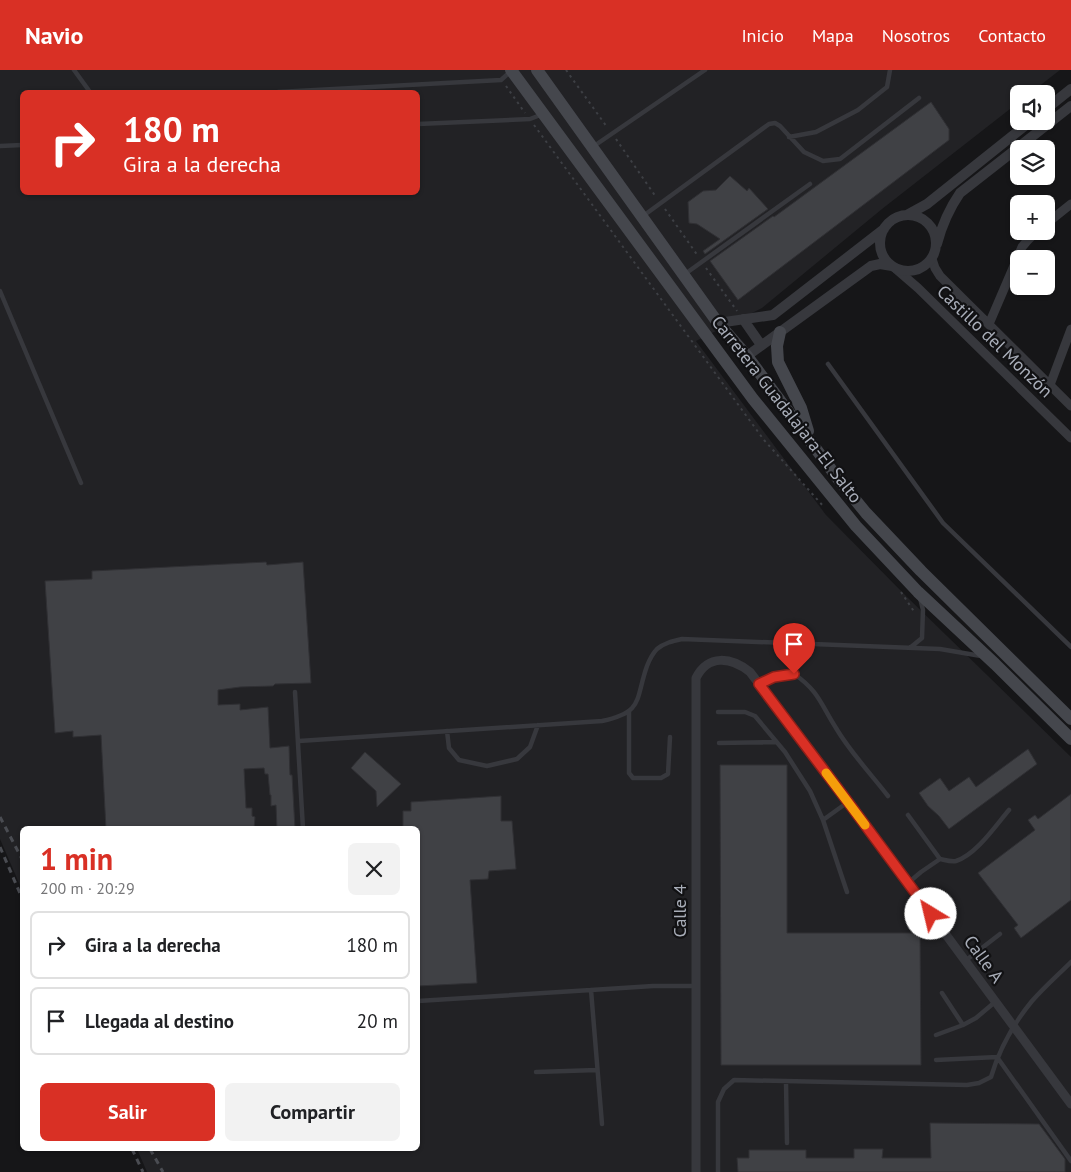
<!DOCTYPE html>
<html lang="es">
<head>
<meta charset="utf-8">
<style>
  body { margin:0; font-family:"PT Sans",sans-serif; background:#f2f2f2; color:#202124; height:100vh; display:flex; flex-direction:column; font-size:19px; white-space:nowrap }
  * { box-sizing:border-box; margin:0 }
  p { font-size:16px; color:#757577 }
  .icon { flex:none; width:28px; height:28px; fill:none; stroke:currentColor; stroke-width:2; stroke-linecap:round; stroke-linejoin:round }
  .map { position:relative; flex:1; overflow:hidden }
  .side { position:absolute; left:20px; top:756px; width:400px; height:325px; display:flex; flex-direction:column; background:#fff; border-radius:8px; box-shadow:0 1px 4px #0004 }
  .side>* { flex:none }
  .banner { position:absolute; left:20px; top:20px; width:400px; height:105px; border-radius:8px; box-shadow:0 1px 4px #0004; background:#d93025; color:#fff; overflow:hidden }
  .fabs { position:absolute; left:1010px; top:15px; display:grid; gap:10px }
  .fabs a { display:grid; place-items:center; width:45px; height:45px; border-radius:8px; background:#fff; box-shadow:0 1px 4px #0004; font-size:25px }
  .pin { position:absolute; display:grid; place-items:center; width:42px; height:42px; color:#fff; margin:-51px -21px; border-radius:50% 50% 50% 0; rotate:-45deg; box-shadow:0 0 5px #0007 }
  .pin .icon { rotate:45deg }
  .me { position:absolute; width:55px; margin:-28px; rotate:324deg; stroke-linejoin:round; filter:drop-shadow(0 0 4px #0008) }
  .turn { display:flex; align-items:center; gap:18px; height:105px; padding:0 20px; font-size:22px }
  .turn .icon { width:65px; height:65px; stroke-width:2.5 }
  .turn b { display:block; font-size:35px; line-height:42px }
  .round { display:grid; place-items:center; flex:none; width:52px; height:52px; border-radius:8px; background:#f2f2f2 }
  .head { display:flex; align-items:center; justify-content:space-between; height:85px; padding:0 20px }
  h1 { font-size:30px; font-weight:600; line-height:38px; color:#d93025 }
  .action { display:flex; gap:10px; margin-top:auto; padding:10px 20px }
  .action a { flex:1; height:58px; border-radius:8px; background:#d93025; color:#fff; font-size:20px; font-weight:600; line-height:58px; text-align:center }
  .action a+a { background:#f2f2f2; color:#202124 }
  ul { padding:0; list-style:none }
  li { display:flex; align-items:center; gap:15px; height:68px; margin:0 10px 8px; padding:0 10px; border:2px solid #e0e0e0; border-radius:8px }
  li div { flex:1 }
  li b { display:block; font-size:19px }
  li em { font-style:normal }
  header { display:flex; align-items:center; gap:30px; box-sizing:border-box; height:70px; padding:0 25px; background:#d93025; color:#fff }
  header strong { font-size:24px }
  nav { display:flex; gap:28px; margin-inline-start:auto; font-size:18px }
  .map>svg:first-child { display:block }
</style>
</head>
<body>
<header>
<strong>Navio</strong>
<nav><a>Inicio</a><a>Mapa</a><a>Nosotros</a><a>Contacto</a></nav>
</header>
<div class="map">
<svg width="1071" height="1102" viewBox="0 0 1071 1102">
  <rect width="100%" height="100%" fill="#161618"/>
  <path fill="#222225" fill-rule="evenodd" d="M0,0h1060l-31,24h-10v8l-137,107 -120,99 -66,33 130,174 81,82 164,160v415h-924l-10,-23h281v-320h-396v61l-22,-51zM22,22h396v100h-396z"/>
  <path fill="#404145" stroke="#303034" d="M931,32l18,27v11l-211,160 -28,-39 63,-45 1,1z
    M730,106l17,15 2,-3 19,21 -63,45 -2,-3 17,-12 -23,-15 -8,-1 -1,-21 15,-11 13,-1z
    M266,492l1,3 36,-3 8,121 -36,1 -2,2 -33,1 -22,3v15l22,-1v6l28,-3 2,41 19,-2 1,29h2l3,54h-18l-1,-24 -5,1v-11h-1l-2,-21h-3l-1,-6 -20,1 2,39h6v8l3,1 -1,12h-148l-5,-94 -28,2v-6l-18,2 -10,-152 47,-2v-8z
    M1028,679l9,15 -88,65 -10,-13 -11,-10 -9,-13 21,-15 9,13 20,-14 7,10z
    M365,682l36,32 -24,23 -1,-16 -25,-23z
    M720,695h67v168h133l1,132h-200z
    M1071,724v106l-50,38 -7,-10 4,-3 -40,-52 57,-43 -7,-10 7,-5 3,4z
    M501,726v25h11l4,48 -27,2 -1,8 -18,1 7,103 -59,3v-157h-15v-18h8v-9z
    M930,1053l109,1 26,35v13h-327l-1,-14h12v-8h57v8h48v-9h29l-1,9h49z"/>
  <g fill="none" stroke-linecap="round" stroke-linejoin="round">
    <path stroke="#3d3f44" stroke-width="2" stroke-dasharray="2.5 4" stroke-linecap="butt" d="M566,0l41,57
      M506,16l19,27
      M534,55l230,315 60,67
      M616,69l40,58
      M665,139l33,47
      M706,198l31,43
      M901,522l14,21"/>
    <path stroke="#37383d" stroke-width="4.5" d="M74,0l16,22
      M278,22l223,-12 9,-8
      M418,54l112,-5 13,-5
      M789,67l27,-5 42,-22 29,-23 3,-17
      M0,76l22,-1
      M594,76l111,-76
      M643,146l126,-92 6,-1 5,3 24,26 19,9 17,-2 79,-61
      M685,204l125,-90
      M0,221l81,192
      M828,294l115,159 128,124
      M911,577l11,-9 1,-28 -3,-12
      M759,614l15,-7 20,-3c25,17 27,31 42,54 14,24 35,46 52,68
      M295,622l8,137
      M629,641v62l4,5h28l7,-4 2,-37
      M718,642h27l10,4 30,36 25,39 13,29 25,-18
      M447,661l2,17 10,12 28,6 30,-7 13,-12 8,-22
      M299,671l303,-20c42,-9 33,-21 45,-55 2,-5 6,-13 10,-17 7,-6 16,-8 25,-10l258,10 41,7
      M719,673l57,-1
      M908,745l32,44 -19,13 -13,11
      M823,750l24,72
      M940,789c5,1 11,3 16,2 20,-6 40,-36 53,-51
      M965,891l35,-27
      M942,923l21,32
      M418,931l173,-11
      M936,965l27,-10 13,-7 19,-16
      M997,987l74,104
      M936,990l61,-3
      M536,1002l61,-2
      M786,1012l1,61
      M602,1054l-11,-134 62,-4h43
      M718,1102v-70l6,-13 10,-9 233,5 12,-2 12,-6c8,-27 23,-54 41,-76 12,-14 26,-26 39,-39"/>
    <path stroke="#37383d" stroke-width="9" d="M1046,154l25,-20
      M932,189l3,9 5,8 131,130
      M896,199l22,19 153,150
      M989,254l33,-77 5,-6 10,-10
      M1050,315l21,-56
      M696,1102v-494c12,-24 35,-21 54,-6l98,130 223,302"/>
    <path stroke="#37383d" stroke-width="10" d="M1046,39l25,-20
      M880 173a28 28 0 1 1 56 0a28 28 0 1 1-56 0Z
      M907,145l20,-11 104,-83
      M937,174c5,-19 12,-35 23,-51l111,-87
      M743,249l18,26
      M718,253l55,-8 111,-86
      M747,286l124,-90 9,-2 12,2"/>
    <path stroke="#45474d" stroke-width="12" d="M511,0l242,329 103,127 62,66 77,72 76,75
      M537,0l181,253 29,33 92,124 27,33 55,58 150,148
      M780,262l-3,14 1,16 23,46 7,23"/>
    <path stroke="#4a4c52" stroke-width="3" stroke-dasharray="6 5" stroke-linecap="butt" d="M0,747l22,42
      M0,777l22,51
      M132,1079l11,23
      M150,1079l13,23"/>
  </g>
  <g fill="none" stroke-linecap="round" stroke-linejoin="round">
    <g stroke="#8d1f18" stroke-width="12">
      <path id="route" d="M794,604l-20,3 -15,7 89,118 83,112"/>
    </g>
    <use href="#route" stroke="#d93025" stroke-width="9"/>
    <path stroke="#f59e0b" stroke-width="9" d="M826,703l39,52"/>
  </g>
  <g text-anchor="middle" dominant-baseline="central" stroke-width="4.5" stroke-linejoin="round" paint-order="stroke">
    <g font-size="18" fill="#a8adb8" stroke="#111113">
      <text transform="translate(995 271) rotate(44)">Castillo del Monzón</text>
      <text transform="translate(787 339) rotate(52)">Carretera Guadalajara-El Salto</text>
      <text transform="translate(679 841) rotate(-90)">Calle 4</text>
      <text transform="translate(984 889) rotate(54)">Calle A</text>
    </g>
  </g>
</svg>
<div class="fabs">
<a><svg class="icon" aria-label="sound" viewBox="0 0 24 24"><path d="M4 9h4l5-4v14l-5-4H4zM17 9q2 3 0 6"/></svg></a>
<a><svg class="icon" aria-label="layers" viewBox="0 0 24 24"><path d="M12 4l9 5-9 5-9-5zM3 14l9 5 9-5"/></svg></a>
<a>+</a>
<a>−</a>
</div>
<div class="pin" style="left:794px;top:604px;background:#d93025"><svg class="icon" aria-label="arrive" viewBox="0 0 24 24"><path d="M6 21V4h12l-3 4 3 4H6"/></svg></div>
<svg class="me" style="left:931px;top:844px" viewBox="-20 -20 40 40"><circle r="19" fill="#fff"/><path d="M0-13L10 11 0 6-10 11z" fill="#d93025"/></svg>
<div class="banner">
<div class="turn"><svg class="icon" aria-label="right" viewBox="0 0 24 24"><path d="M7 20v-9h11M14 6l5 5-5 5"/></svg><div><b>180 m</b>Gira a la derecha</div></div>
</div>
<section class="side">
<div class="head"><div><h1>1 min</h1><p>200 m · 20:29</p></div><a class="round"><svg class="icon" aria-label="close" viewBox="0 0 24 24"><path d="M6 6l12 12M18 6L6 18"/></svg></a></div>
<ul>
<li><svg class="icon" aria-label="right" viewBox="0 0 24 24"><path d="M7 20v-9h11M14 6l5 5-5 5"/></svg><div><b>Gira a la derecha</b></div><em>180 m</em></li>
<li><svg class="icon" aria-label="arrive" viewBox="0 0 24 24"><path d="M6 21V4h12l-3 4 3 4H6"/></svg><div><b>Llegada al destino</b></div><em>20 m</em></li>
</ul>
<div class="action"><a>Salir</a><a>Compartir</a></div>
</section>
</div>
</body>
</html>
